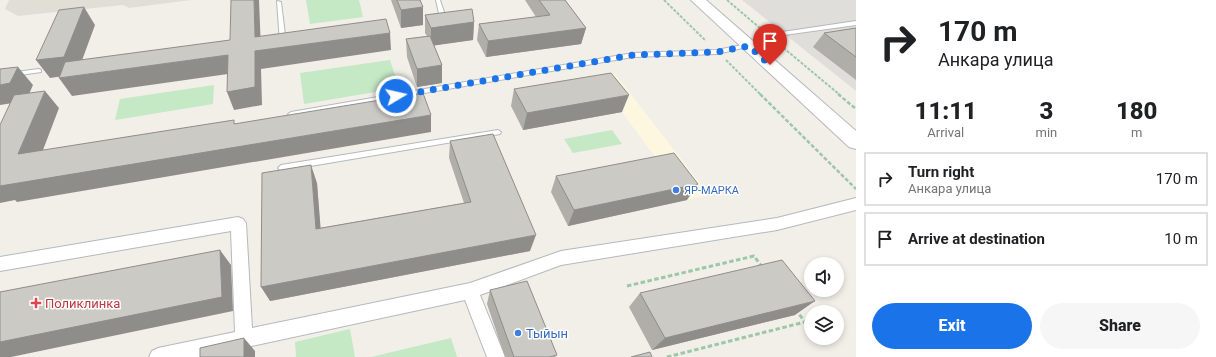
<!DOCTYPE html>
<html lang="en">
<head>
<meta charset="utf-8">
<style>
  body { margin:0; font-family:Roboto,sans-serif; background:#f6f6f6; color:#202124; height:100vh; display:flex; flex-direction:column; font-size:15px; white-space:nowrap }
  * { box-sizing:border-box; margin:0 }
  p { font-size:13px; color:#757577 }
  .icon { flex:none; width:22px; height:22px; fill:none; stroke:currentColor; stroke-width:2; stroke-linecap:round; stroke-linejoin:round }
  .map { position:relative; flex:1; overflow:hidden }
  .sheet { display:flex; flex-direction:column; background:#fff; width:360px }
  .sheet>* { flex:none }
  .hud { background:#fff; color:#202124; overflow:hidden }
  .controls { position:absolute; left:804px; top:257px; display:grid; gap:8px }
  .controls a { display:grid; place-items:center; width:40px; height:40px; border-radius:50%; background:#fff; box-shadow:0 2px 6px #0003; font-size:20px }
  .pin { position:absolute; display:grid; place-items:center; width:34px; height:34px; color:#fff; margin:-41px -17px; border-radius:50% 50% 50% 0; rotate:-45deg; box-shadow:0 0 4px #0007 }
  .pin .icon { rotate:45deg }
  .me { position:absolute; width:44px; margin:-22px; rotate:81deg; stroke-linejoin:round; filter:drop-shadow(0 0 3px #0008) }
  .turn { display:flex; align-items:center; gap:14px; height:84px; padding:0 16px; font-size:18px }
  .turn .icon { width:52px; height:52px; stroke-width:2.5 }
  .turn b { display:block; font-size:28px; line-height:34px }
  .eta { display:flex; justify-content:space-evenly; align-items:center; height:68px; text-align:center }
  .eta b { font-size:24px; font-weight:800; line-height:28px }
  .button { display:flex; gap:8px; margin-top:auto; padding:8px 16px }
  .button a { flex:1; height:46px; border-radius:24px; background:#1a73e8; color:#fff; font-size:16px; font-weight:800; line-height:46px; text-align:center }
  .button a+a { background:#f6f6f6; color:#202124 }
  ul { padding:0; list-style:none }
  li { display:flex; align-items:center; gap:12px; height:54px; margin:0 8px 6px; padding:0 8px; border:2px solid #e0e0e0; border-radius:0px }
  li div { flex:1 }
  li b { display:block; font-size:15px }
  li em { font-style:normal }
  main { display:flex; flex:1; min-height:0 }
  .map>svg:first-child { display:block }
</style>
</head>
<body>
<main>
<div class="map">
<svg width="856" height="357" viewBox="0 0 856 357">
  <rect width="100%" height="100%" fill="#f1efe8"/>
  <path fill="#fef7e0" d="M615,74l94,121 -22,5 -91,-123z"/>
  <path fill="#e0deda" d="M742,0h114v91z"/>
  <path fill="#e1ded6" d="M9,0h182l-62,8 -6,-3 -105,11 -13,-7z"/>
  <path fill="#c5e8c5" d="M306,0h53l4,17 -53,7z
    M390,60l9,28 -95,16 -4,-31z
    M214,85l-1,19 -98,16 5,-21z
    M612,130l10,14 -49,9 -9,-14z
    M350,329l5,28h-59l-1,-15z
    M451,338l6,19h-86z"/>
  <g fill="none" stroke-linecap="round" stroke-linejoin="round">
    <g stroke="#b5b8bc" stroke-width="2">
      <path id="service" d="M436,0h4l6,18 -1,1 -5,-1z
        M277,1l4,1 5,41 -3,2 -3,-2z
        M856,21v4l-86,12 -19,9 -34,8 -84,3 -342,59 -3,-2 3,-2 342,-59 84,-3 30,-6 22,-10z
        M39,69l2,1v2l-41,6v-4z
        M498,130l3,2 -1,2 -219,37 -3,-3 3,-3z"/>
    </g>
    <g stroke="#b5b8bc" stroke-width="2">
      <path id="minor" d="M856,198v12l-79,20 -216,35 -81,30 25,62h-18l-22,-57 -265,57h-51l3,-6 6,-3 77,-16 -4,-101 -231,40v-14l238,-40 5,2 3,4 6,105 218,-45 91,-32 216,-33z"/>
    </g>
    <g stroke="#b6babf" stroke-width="2">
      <path id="secondary" d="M691,0h15l150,131v18l-7,-2z"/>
    </g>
    <path stroke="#9cc7a9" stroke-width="2" stroke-dasharray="3 1.5" stroke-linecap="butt" d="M664,0l42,41
      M727,0l34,29
      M780,45l60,50
      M726,60l35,35"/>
    <path stroke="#9cc7a9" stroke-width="2.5" stroke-dasharray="4 2" stroke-linecap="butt" d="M760,94l96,95
      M838,94l18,15"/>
    <path stroke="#9cc7a9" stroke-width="3" stroke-dasharray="4.5 2.5" stroke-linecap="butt" d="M627,286l127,-30 8,11
      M667,357l138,-35 -9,-12"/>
    <use href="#service" fill="#fff" fill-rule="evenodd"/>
    <use href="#minor" fill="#fff" fill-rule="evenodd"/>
    <use href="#secondary" fill="#fff" fill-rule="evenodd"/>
  </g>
  <path fill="#afaea9" d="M391,0h29l3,25 -22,3z
    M525,0h40l21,28 -5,16 -95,13 -9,-17 2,-16 57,-7z
    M425,15l49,7 -1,18 -39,5 8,20v18l-25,4 -10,-30 -1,-18 21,-3 -2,-3z
    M856,28v52l-43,-33 11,-14z
    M514,89l108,23 -99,18 -12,-24z
    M450,141l80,110 -260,50 47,-118 3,45 144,-25 -15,-45z
    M556,176l131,24 -119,26 -17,-34z
    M490,290l66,67h-51l-18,-53z
    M640,293l155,22 -143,35 -23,-43z"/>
  <path fill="#8f8d8a" d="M254,0h5l2,50 129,-17 1,17 -130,19 1,36 -28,5 -7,-18 28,-55z
    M84,7l11,18 -18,49 -27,4 -14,-18z
    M423,7v18l-22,3v-18z
    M474,22l-1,18 -42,6v-18z
    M586,28l-5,16 -95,13 2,-16z
    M228,55l7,18 -163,23 -13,-18z
    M442,65v18l-25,4v-18z
    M18,67l15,18 -7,16 -26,4v-20z
    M45,91l14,17 -24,63 -17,-17z
    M629,95l-7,17 -99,18 4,-17z
    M431,115v17l-414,70 -2,-2 -15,3v-19z
    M311,165l6,18 5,62 -6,-16z
    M698,184l-11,16 -119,26 6,-16z
    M536,235l-6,16 -260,50 -9,-14z
    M220,250l11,15 2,46 -222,46h-11v-15z
    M815,301l-20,14 -143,35 13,-12z
    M244,338l11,13v6h-11z"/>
  <path fill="#cccac5" stroke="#8f8d8a" d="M231,0h23l1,37 131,-18 4,14 -135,18v36l-28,5 1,-37 -169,23 6,-16 165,-22z
    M397,0h23l3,7 -22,3z
    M539,0h26l21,28 -98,13 -9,-17 71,-9z
    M84,7l-20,50 -28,3 23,-50z
    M472,9l2,13 -43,6 -6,-13z
    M856,28v29l-32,-24z
    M430,36l12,29 -25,4 -11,-30z
    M18,67l-8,16 -10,2v-16z
    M611,73l18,22 -102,18 -13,-24z
    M45,91l-27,63 216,-34v4l189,-31 8,22 -431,71v-61l14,-30z
    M493,134l43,101 -275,52 1,-114 49,-8 5,64 155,-27 -21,-61z
    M674,153l24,31 -124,26 -18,-34z
    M220,250l2,47 -222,45v-50z
    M782,260l33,41 -150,37 -25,-45z
    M527,281l30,74 -8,2h-35l-24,-67z
    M244,338v19h-44v-9z
    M650,352l2,5h-21z"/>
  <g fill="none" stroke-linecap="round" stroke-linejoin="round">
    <path stroke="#1a73e8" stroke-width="7" stroke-dasharray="0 12.6" d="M396,96l237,-41 84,-3 32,-6 21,19"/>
  </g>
  <g fill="#3f7fe0" stroke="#fff" stroke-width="1.5">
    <circle cx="676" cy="190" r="4"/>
    <circle cx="518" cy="333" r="4"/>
  </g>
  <path fill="#e0444e" stroke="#fff" stroke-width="1.5" d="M34 297h4v4h4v4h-4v4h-4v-4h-4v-4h4z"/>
  <g text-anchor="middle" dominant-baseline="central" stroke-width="3" stroke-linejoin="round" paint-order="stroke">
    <g font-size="11" fill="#366cbe" stroke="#fff" text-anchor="start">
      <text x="684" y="190">ЯР-МАРКА</text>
    </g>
    <g font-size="13" fill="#be3a42" stroke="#fff" text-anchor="start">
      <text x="45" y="303">Поликлинка</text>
    </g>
    <g font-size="13" fill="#366cbe" stroke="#fff" text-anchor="start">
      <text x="526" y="333">Тыйын</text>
    </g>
  </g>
</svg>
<div class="controls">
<a><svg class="icon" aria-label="sound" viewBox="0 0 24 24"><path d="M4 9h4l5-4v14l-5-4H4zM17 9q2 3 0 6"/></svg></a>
<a><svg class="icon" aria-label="layers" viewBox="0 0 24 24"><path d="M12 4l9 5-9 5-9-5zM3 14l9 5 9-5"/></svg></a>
</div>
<div class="pin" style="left:770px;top:65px;background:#d93025"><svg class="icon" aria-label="arrive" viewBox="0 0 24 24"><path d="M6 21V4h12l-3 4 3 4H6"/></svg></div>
<svg class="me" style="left:396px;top:96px" viewBox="-20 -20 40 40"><circle r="17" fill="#1a73e8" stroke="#fff" stroke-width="3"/><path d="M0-11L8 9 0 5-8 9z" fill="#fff"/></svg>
</div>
<section class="sheet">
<div class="hud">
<div class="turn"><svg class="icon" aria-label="right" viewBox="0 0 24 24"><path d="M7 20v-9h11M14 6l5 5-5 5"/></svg><div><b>170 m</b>Анкара улица</div></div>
</div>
<div class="eta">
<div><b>11:11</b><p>Arrival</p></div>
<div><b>3</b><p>min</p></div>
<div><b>180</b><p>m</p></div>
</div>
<ul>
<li><svg class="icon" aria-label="right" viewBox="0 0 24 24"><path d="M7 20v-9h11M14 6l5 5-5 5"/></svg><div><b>Turn right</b><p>Анкара улица</p></div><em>170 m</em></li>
<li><svg class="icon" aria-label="arrive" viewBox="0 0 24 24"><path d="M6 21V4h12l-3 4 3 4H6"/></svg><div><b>Arrive at destination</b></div><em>10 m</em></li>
</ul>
<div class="button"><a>Exit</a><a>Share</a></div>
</section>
</main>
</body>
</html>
